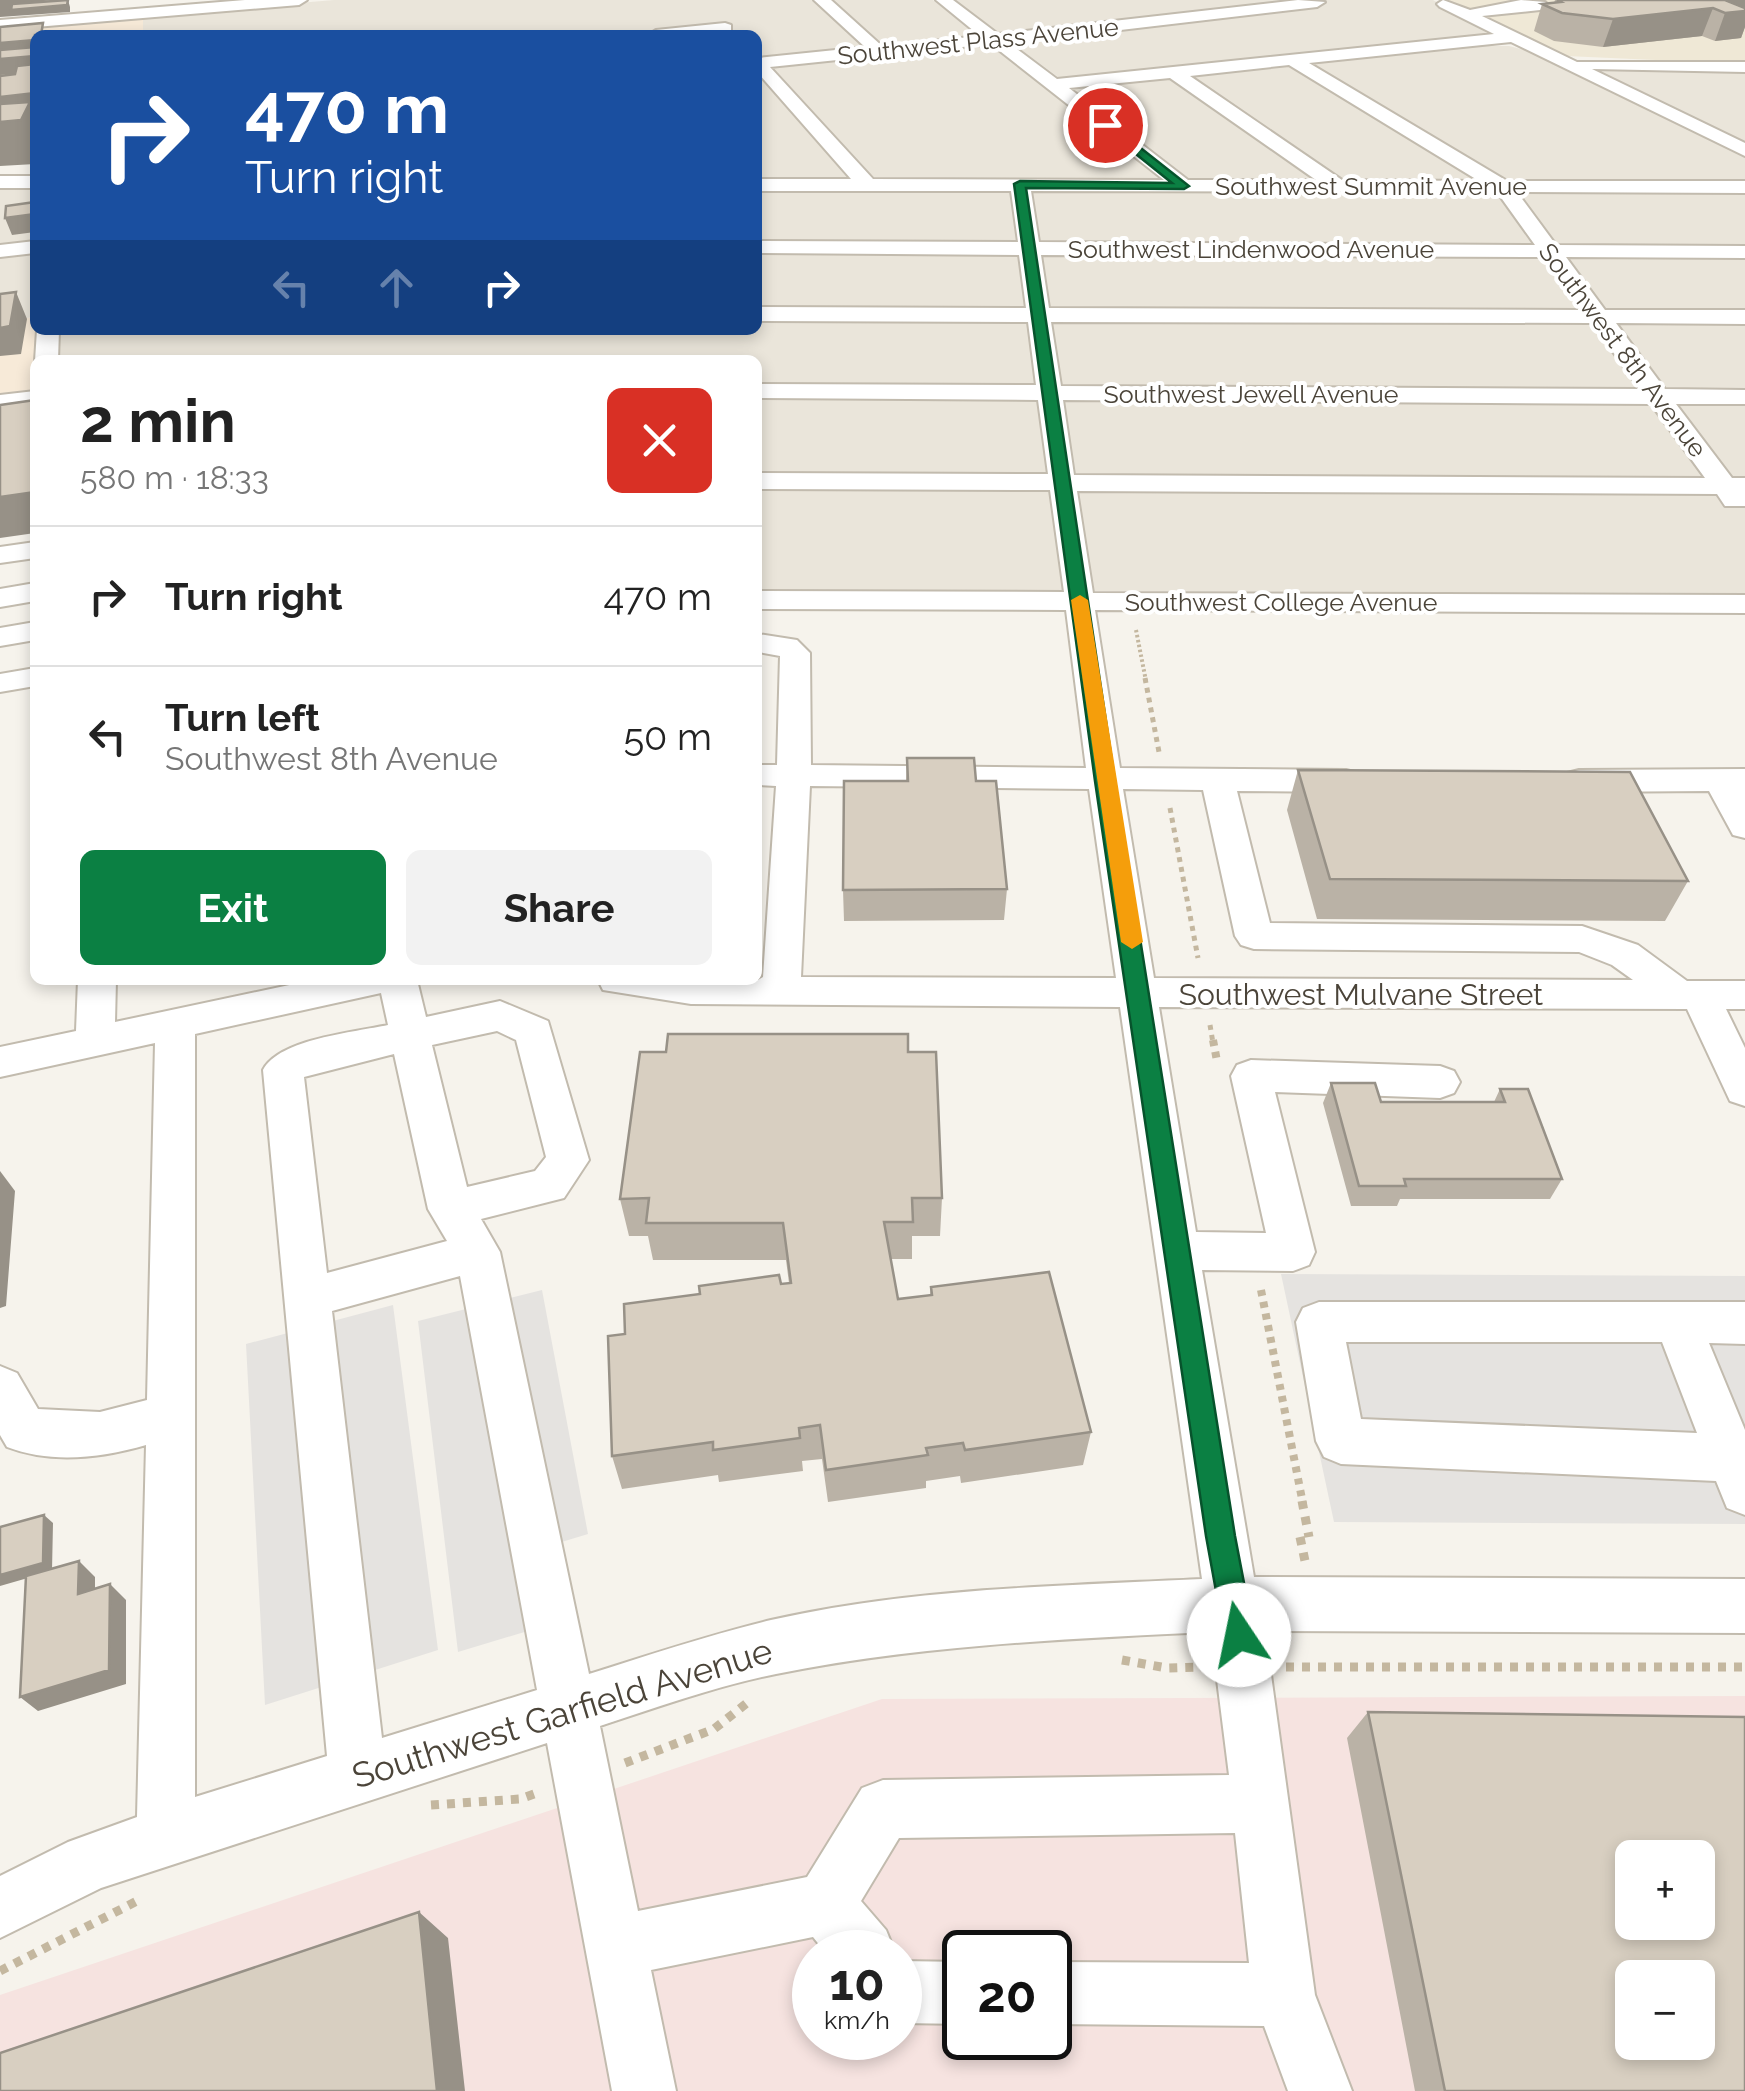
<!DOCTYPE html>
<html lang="en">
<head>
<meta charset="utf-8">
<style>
  body { margin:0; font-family:Raleway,sans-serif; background:#f2f2f2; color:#222; height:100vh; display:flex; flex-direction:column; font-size:38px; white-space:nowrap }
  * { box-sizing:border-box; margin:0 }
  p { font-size:32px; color:#767676 }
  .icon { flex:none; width:55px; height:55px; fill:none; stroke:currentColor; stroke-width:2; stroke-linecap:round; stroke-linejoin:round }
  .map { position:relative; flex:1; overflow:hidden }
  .sheet { position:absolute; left:30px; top:355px; width:732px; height:630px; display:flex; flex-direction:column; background:#fff; border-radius:15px; box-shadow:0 5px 15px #0003 }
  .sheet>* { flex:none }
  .top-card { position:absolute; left:30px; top:30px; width:732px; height:305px; border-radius:15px; box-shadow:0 5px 15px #0003; background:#1a4fa0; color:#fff; overflow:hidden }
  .tools { position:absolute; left:1615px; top:1840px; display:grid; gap:20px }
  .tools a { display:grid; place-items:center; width:100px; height:100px; border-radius:15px; background:#fff; box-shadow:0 5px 15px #0003; font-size:50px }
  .speed { position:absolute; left:792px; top:1930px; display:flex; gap:20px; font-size:50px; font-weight:700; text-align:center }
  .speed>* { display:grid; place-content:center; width:130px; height:130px; border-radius:50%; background:#fff; box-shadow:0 5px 15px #0003; line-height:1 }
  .speed small { font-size:25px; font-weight:400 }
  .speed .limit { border:5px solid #111; border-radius:15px; background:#fff; color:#111 }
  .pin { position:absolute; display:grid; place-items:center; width:85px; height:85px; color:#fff; margin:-42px; border:5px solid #fff; border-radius:50%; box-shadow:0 2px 10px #0007 }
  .me { position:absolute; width:110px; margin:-55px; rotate:349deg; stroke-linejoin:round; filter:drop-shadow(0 0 8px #0008) }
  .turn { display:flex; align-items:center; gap:35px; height:210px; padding:0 50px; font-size:45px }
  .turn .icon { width:130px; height:130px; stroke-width:2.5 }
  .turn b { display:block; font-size:70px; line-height:85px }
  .lanes { display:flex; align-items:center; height:95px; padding:0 50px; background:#0003; justify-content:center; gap:50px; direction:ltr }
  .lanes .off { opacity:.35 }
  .round { display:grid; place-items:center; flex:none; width:105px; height:105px; border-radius:15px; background:#f2f2f2 }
  .headline { display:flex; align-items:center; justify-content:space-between; height:170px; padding:0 50px }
  h1 { font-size:60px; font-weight:700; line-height:75px }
  .action { display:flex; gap:20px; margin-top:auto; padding:20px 50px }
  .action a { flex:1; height:115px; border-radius:15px; background:#0b8043; color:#fff; font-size:40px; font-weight:700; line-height:115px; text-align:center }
  .action a+a { background:#f2f2f2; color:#222 }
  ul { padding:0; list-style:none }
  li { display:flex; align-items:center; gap:30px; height:140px; padding:0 50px; border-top:2px solid #e0e0e0 }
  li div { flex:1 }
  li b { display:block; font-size:38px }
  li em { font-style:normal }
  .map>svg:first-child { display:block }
</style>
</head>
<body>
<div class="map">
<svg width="1745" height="2091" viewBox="0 0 1745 2091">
  <rect width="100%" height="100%" fill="#f6f3ec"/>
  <path fill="#eae5da" d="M334,0h599l115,89 406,-43h55l28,7 208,102v28l-987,-3v-145h-615v-19z
    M954,0h479l61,34 -432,46z
    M1598,69l147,1v73l-144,-71z
    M0,185h35v132l-35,4z
    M758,188l987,4v401l-987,-3v-230h-703l3,-30h700z"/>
  <path fill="#f7ead8" d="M143,16v19h-108v55l-35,4v-66z
    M35,317v13h23l-3,30h-20v30l-35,4v-73z"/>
  <path fill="#efe8d6" d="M1444,0h301v64l-179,-8z"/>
  <path fill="#f6e3e0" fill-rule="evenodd" d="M1745,1696v395h-1745v-96l882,-296zM1632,1858h66v64h-66zM815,1952h85v86h-85zM965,1952h85v86h-85zM1632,1978h66v64h-66z"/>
  <path fill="#e5e3e0" d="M1281,1274l464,2v248l-411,-2z
    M542,1290l46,244 -69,21 12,75 -73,22 -40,-331z
    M393,1305l45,345 -173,55 -19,-361z"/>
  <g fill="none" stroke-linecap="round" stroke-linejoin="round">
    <g stroke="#c2bbae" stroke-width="4">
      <path id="minor" d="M245,0h62l-8,5 -299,25v-10z
        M814,0h17l51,46 98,-10 -44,-36h17l45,34 300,-34 27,2 -8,5 -308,36 48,36 437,-45 -54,-27 -3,-3 6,-4 27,10 51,-10 24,2 3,3 -8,5 -58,6 95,46h168v10l-153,-3 153,74v13l-234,-114 -202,21 198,118h238v12l-228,-1 39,53 189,1v12l-179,-1 39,53h140v14l-129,-1 49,66 80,1v14h-69l56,74h13v28h-20l-8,-12 -640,-3 16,102 652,2v18l-650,-3 25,158 226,2 12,3 5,8 -5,8 -12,3 -109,-1 33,132 312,3 56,19 49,36h58v28h-19l19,39v58l-15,-5 -43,-92 -528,-2 37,225 70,1 -35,-157 6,-11 14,-5 189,6 14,5 6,11 -6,11 -14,5 -165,-6 40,160 -6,13 -16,6 -91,-1 52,307 491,2v54l-480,-2 50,364 37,96h-64l-24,-65 -214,-2v-62l199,1 -14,-130 -336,5 -38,63 25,29 9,22h-70l-12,-15 -162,33 25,121h-64l-65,-348 -446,145 -101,50v-62l68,-34 69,-25 9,-372c-45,13 -95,19 -139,2l-7,-12v-69l17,7 21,36 62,3 47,-12 8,-357 -155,34v-30l76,-16 2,-51h38l-1,42 198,-42h104l9,37 74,-16 48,20 41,139 -25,38 -83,21 19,33 89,422c60,-19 120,-39 182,-54 140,-32 288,-34 431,-41l-82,-572 -429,-3 -88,-14 -5,-10h160l5,-3 13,-191 -18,-1v-20h19l3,-109 -22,-4v-18l39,6 13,13 1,112 275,3 -20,-158 -308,-1v-18l306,1 -14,-102 -292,-1v-16l290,1 -10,-74 -280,-2v-14l278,1 -8,-63 -270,-1v-14l268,1 -7,-53 -261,-2v-12l260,1 -7,-51h-253v-12h93l-93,-106v-15l107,-11zM991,44l173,136 -291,-1 -103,-112zM1289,65l190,116 -137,-1 -152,-104zM1170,78l146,102h-128l-119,-92zM1031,191l466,1 38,53 -496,-3zM1041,255l503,2 38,53 -533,-2zM1051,322l541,1 48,66 -579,-3zM1063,400l588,4 54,74 -631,-3zM810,786l279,3 27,189 -315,-1zM1123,789l80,1 32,146 6,9 13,4 325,3 33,13 21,15 -479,-2zM381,993l7,32c-33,7 -109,14 -125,45l64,686 -132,41v-763zM497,1031l19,9 30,117 -11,14 -68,16 -35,-142zM394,1054l34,155 19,32 -120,32 -23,-196zM460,1276l77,414 -155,48 -50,-427zM1211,1632l18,143 -346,5 -21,8 -55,89 -169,34 -38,-185c58,-19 116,-40 176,-52 144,-29 289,-35 435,-42z
        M725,23l6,2v6l-83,4 8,-5z
        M0,176h35v12h-35z
        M35,241v12l-35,4v-12z
        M37,330h22l-1,30 -23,1z
        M35,391v14l-35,4v-14z
        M35,542v16l-35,5v-16z
        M35,583v18l-35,6v-18z
        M35,622v18l-35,6v-18z
        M35,668v18l-35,6v-18z
        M1745,769v69l-12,-3 -24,-44 -130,1 -12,-3 -5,-8 5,-8 12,-3z
        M1319,1302h426v42l-36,-1 36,87v85l-18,-7 -11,-27 -375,-17 -17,-7 -8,-16 -20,-119 7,-14zM1346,1342h316l35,91 -336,-14z
        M900,1961l65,1v62l-65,-1z"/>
    </g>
    <path stroke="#c4b79f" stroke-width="4" stroke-dasharray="2.5 2.5" stroke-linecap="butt" d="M1136,630l10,51"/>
    <path stroke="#c4b79f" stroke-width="5" stroke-dasharray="5 5" stroke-linecap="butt" d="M1145,678l14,74
      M1170,808l28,150
      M1210,1025l3,18"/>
    <path stroke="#c4b79f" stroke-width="8" stroke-dasharray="6 6" stroke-linecap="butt" d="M1213,1040l4,21
      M1261,1290l42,214"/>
    <path stroke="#c4b79f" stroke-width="9" stroke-dasharray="8 8" stroke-linecap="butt" d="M1302,1501l7,36
      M1300,1537l5,24
      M1122,1660l45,8 32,-1
      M1286,1667h459
      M625,1763l89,-34 33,-26
      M431,1805l89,-6 17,-6
      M0,1971l139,-71"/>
    <use href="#minor" fill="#fff" fill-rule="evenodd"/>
  </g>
  <path fill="#bab2a6" d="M1555,0h190v27l-4,11 -26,3 -13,-5 -99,11 -49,-6 -20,-10 8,-27 12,-1z
    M907,758l69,23 31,108 -3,31 -160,1 -1,-31 63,-109z
    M1298,770l390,111 -23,40 -348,-2 -30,-109z
    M908,1052l34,146 -2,38h-28v23h-21l7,40 32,-4 1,-8 160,145 -8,33 -122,18 -1,-7 -34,5v7l-98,14 -6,-43 -20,2 1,10 -84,11 -1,-7 -96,14 -10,-33 13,-122 164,-51 -3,-23h-133l-5,-24h-19l-9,-37z
    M1331,1083l50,19h113l6,-13 62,90 -12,20h-150l-3,7h-46l-28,-103z
    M1368,1712l377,379h-330l-68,-353z"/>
  <path fill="#979187" d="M0,0h54l-41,4 55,-4 2,7v5l-70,5z
    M1706,0h39v27l-4,11 -26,3 10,-28 -12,-5 -11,28 -99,11 10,-28z
    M35,40v32l-35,3v-32z
    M35,93v71l-35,2v-69z
    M35,214v18l-23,3 -7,-17z
    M16,292l11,27 -6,35 -21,2v-28z
    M35,492v41l-35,5v-41z
    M0,1171l15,20 -9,115 -6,2z
    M44,1515l9,8 -1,48 -52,15v-11z
    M79,1561l16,16v32l-17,-15z
    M110,1584l16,16v84l-88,27 -18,-14z
    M419,1912l29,26 17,153h-28z"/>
  <path fill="#d8cfc1" stroke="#979187" stroke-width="2.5" fill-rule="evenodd" d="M68,0l-1,5 -56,5 1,-6z
    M1557,0h168l20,8v3l-20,2 -12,-5 -100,11 -51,-6 -20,-9 19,-2z
    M43,23l-2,12h-6v5l-35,3v-16z
    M35,47v9l-35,3v-9z
    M35,64v29l-35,4v-21l15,-2 2,-8z
    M30,102l-9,18 -21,2v-18z
    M35,202v12l-30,4 1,-12z
    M16,292l-6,34 -10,2v-34z
    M35,400v92l-35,5v-92z
    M907,758h67l2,23h20l11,108 -164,1 1,-109h64z
    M1298,770l332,2 58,109 -358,-2z
    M668,1034h240v18h28l6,146h-30l1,24h-29l14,77 34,-4 -1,-8 118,-15 42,160 -126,18 -2,-7 -37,5 2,7 -102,15 -6,-45 -21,3 1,10 -87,12v-8l-101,14 -4,-120 17,-2 -1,-30 76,-10 -1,-8 80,-11 2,9 10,-1 -8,-60h-137l3,-25 -29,1 20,-147h26z
    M1331,1083h44l6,19h124l-5,-13h28l34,90h-158l2,7h-47z
    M44,1515l-1,48 -43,12v-48z
    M79,1561l-1,33 32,-10 -1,86 -89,27 6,-121z
    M1368,1712l377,5v374h-300zM1632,1858h66v64h-66zM1632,1978h66v64h-66z
    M419,1912l18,179h-437v-38z"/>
  <path fill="#0b8043" stroke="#07532c" stroke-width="2.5" d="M1102,123h7l80,63 -5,3 -158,-1 89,593 120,755 19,99 -4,11 -11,5 -11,-5 -4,-11 -18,-99 -111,-755 -81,-597 6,-3 152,2 -70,-56z"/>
  <path fill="#f59e0b" d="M1080,595l8,5 55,342 -11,7 -11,-7 -50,-342z"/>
  <g text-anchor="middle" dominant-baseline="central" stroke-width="8" stroke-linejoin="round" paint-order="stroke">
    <g font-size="25" fill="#4b4439" stroke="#fff">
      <text transform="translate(978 41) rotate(-6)">Southwest Plass Avenue</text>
      <text x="1371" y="186">Southwest Summit Avenue</text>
      <text x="1251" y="249">Southwest Lindenwood Avenue</text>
      <text transform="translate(1623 350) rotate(53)">Southwest 8th Avenue</text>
      <text x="1251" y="394">Southwest Jewell Avenue</text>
      <text x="1281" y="602">Southwest College Avenue</text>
    </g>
    <g font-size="30" fill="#4b4439" stroke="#fff">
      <text x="1361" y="994">Southwest Mulvane Street</text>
    </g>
    <g font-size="35" fill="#4b4439" stroke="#fff">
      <text transform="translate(562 1713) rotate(-17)">Southwest Garfield Avenue</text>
    </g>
  </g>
</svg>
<div class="tools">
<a>+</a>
<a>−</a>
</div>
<div class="speed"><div>10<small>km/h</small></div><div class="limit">20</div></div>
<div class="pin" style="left:1105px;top:125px;background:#d93025"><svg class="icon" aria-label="arrive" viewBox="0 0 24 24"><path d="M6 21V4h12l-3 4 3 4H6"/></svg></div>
<svg class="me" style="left:1239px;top:1635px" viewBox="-20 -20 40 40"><circle r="19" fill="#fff"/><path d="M0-13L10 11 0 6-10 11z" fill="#0b8043"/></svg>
<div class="top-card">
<div class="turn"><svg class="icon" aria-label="right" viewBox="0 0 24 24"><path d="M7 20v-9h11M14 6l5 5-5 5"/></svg><div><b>470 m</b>Turn right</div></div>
<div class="lanes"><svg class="icon off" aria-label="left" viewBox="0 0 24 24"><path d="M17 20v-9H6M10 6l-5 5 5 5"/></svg><svg class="icon off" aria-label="ahead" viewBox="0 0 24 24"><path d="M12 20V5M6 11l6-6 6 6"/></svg><svg class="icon" aria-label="right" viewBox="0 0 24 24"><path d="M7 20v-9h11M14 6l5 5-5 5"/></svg></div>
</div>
<section class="sheet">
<div class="headline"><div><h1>2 min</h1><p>580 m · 18:33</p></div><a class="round" style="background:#d93025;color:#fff"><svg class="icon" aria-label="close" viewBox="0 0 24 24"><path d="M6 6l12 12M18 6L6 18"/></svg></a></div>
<ul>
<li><svg class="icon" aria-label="right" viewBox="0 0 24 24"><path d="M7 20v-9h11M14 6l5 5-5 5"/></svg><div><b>Turn right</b></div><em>470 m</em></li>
<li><svg class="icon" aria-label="left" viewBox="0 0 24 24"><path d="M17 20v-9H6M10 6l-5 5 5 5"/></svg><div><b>Turn left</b><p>Southwest 8th Avenue</p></div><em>50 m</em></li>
</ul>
<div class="action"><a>Exit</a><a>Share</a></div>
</section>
</div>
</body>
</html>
